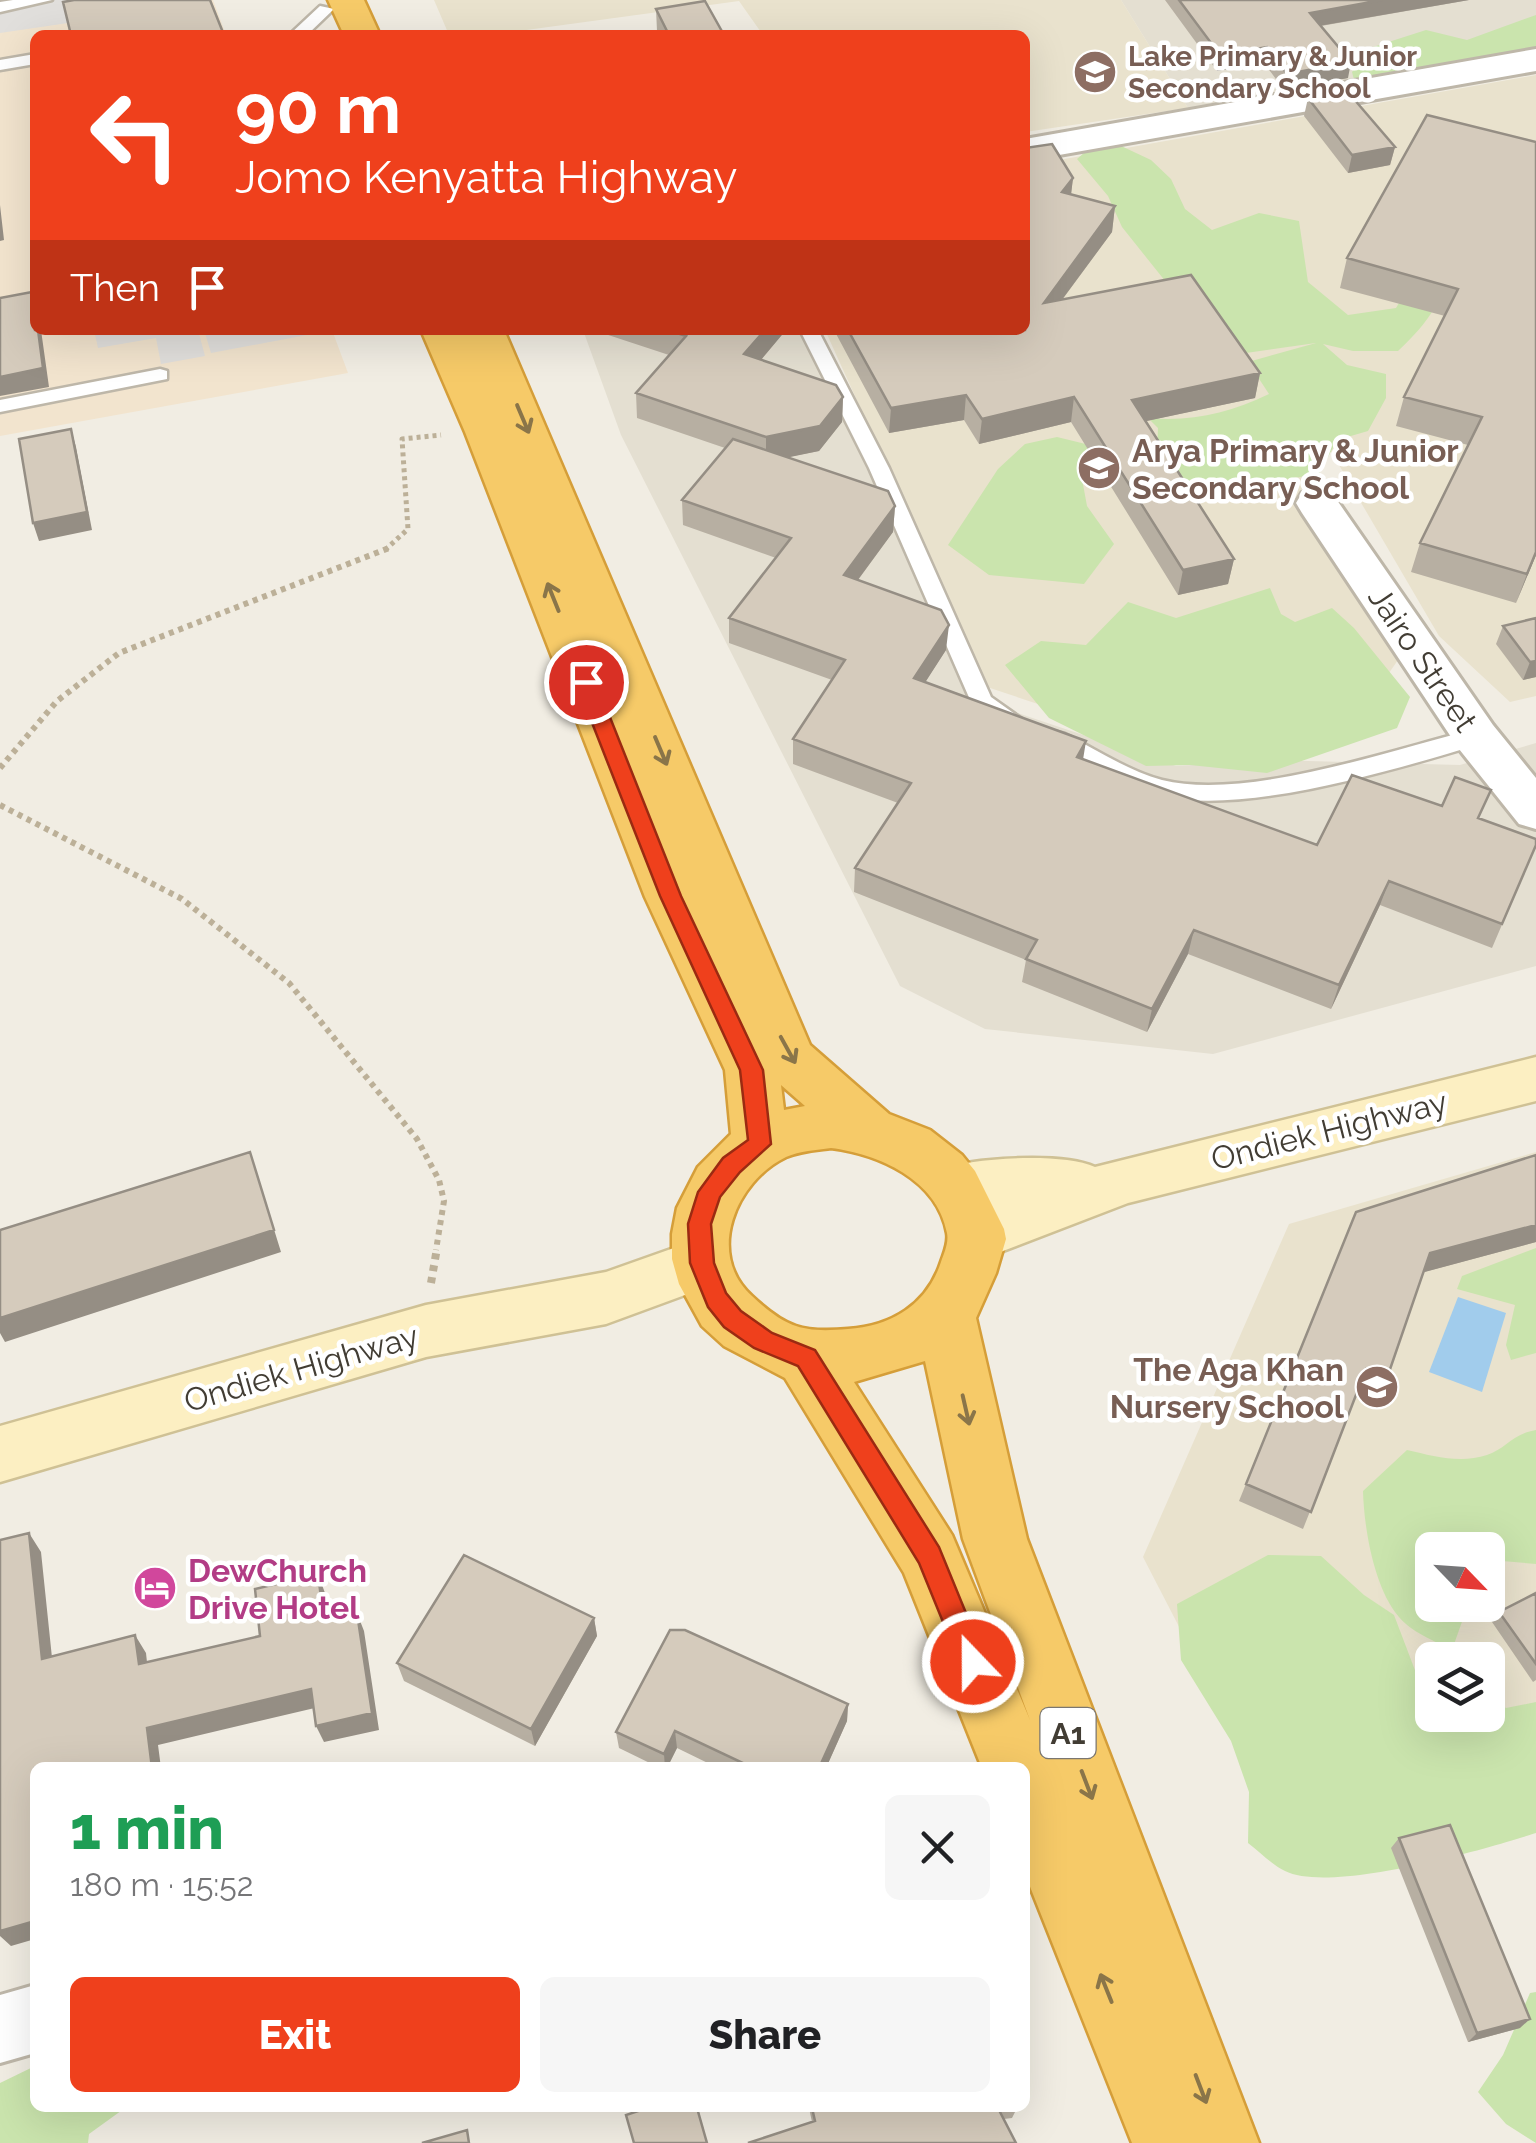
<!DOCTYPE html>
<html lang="en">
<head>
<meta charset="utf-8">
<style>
  body { margin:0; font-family:Raleway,sans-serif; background:#f6f6f6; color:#202124; height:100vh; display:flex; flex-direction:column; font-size:38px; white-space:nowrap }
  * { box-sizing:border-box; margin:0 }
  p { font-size:32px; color:#757577 }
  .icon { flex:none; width:55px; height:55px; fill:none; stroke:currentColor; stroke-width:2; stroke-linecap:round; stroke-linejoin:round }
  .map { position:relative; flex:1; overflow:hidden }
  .panel { position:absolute; left:30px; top:1762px; width:1000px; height:350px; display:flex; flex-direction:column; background:#fff; border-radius:15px; box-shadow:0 10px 40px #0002 }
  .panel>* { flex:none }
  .guide { position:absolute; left:30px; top:30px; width:1000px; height:305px; border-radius:15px; box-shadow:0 10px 40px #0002; background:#ef401c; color:#fff; overflow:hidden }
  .needle { width:65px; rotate:115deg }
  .buttons { position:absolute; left:1415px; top:1532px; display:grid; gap:20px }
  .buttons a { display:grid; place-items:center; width:90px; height:90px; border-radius:15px; background:#fff; box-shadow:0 10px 40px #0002; font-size:50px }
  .pin { position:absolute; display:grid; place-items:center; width:85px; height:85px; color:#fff; margin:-42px; border:5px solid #fff; border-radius:50%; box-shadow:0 2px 10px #0007 }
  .me { position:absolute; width:110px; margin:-55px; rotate:338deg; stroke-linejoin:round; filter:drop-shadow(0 0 8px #0008) }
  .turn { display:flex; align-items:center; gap:35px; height:210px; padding:0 40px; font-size:45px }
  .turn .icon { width:130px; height:130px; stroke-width:2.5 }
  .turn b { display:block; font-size:70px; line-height:85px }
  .then { display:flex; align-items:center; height:95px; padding:0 40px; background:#0003; gap:20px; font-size:38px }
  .round { display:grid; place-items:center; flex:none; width:105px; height:105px; border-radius:15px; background:#f6f6f6 }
  .head { display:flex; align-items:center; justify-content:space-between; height:170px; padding:0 40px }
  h1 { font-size:60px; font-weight:800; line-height:75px; color:#1e9e55 }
  .action { display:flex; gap:20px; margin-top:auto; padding:20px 40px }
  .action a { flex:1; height:115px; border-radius:15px; background:#ef401c; color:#fff; font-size:40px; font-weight:800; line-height:115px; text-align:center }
  .action a+a { background:#f6f6f6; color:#202124 }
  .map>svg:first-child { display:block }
</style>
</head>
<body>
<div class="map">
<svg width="1536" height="2143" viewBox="0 0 1536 2143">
  <rect width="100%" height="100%" fill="#f1ede3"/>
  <path fill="#e4dfd1" d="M1121,0h415v55l-348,53z
    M583,330h233l172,373 188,63 94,-6 190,5 76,-22v223l-323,88 -228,-25 -85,-43 -279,-551z"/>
  <path fill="#f2e4ce" d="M0,0h213l13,35h-191v295h297l16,43 -348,63z"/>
  <path fill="#e9e2cd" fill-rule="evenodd" d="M434,0h687l67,108 -163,24v-97h-262l-24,-34 -249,34h-41z
    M1536,75v621l-26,6 -71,-66 -114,-195 -27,56 109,150 -59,85 -253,-9 -108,-36 -162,-357h200v-164z
    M1536,1152v552l-269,93 -124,-240 146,-333zM1432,1550h56v55h-56zM1432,1660h56v55h-56z"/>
  <path fill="#cae4ad" d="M1536,15v41l-108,32 -68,15 -8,-31 21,-25 53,-17 41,10z
    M1102,137l49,23 20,19 14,30 27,21 47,-17 40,8 9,61 40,33 48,-7 55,-93c-6,69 0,86 -53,136h-45l-30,-7 24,21 39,9v24l-18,33 -31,9 -18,34 -94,15 -41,-5 -27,-32 1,-24 -10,-10c44,4 81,-5 121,-24l-21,-32 68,-19 -91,13 -103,-129 -14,-31 -31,-37z
    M1057,437l45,11 -20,31 5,27 27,38 -30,40 -95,-9 -41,-30 50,-76 27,-25z
    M1270,588l11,26 14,8 37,-14 22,20 56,69 -13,31 -130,45 -77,-8 -44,1 -97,-48 -44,-53 36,-24 45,4 42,-43 48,16z
    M1536,1248v105l-25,7 -5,-15 9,-40 -58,-16 5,-13z
    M1536,1430v134l-34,-3 -8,27 -6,6v-44h-56v55h44l-12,11 -12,34c-17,-9 -41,-18 -53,-33 -25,-29 -35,-89 -36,-126l44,-41c26,6 53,14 80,5 19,-6 25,-21 49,-25z
    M1268,1555l53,1 43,39 30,20 38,100 16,5 6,-5h34v-20l18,13 30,-6v131c-50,16 -205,61 -251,38 -13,-6 -25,-19 -37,-28l1,-51 -18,-51 -50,-81 -4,-56z
    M1536,1992v151l-30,-19 -28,-32 25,-37 27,-62z
    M35,2066v42h90l-36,26 -1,9h-88v-60z"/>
  <path fill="#e1dfdc" d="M0,0h183l1,6 -184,27z
    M94,330h104l7,26 -44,8 -5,-26 -58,10z
    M204,330h124v1l-117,22z"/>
  <path fill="#a1ccec" d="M1458,1297l48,16 -24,79 -53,-20z"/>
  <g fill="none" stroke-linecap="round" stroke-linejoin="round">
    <g stroke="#beb7a9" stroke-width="5">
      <path id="lane" d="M13,0h39l-52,12v-10z
        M320,6l14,3 -27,26h-18z
        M35,54v10l-35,6v-10z
        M800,330h18l71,138 102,229 31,22 -3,6h-16l-32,-23 -102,-234z
        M160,369l7,2v8l-167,33v-12z
        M1476,729l8,2 3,6 -3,6c-85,25 -238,73 -323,53 -40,-9 -76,-33 -112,-50l-3,-6 11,-8 8,2c31,15 63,37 97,46 85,21 228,-30 314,-51z"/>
    </g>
    <g stroke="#beb7a9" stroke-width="6">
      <path id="street" d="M1536,49v22l-511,90v-22z
        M1317,489l15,4 161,232 43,53v51l-17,-5 -60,-75 -157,-236 -6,-10 6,-10z
        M35,1985v68l-35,10v-68z"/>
    </g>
    <g stroke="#cfc195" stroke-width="5">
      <path id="secondary" d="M1536,1057v44l-408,102 -151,58 -20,-8 -9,-17 9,-17 22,-9 -23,1 -20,-7 -9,-17 9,-17c35,-12 125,-18 159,-3z
        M702,1238l21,7 8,18 -8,18 -117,43 -180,33 -426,125v-56l426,-121 180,-33z"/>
    </g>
    <g stroke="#d59e39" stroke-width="5">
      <path id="highway" d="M328,0h36l16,35h-36z
        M421,330h83l306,715 79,69 41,16 32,25 13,16 29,58 2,10 -10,34 -20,45 51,221 232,604h-127l-107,-269v-106h-43l-78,-195 -119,-195 -61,-32 -22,-20 -23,-42 -7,-25v-25l5,-26 21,-41 33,-33 -6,-64 -80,-173 -180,-465zM781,1085l24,21 -21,4zM831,1148c47,6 106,31 116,85 2,10 -3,20 -6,29 -14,43 -50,64 -93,67 -45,4 -62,-1 -96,-33 -47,-42 -16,-115 34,-139 14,-6 30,-7 45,-9zM925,1361l38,178 67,181 -78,-185 -98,-153z"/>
    </g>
    <path stroke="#bcb098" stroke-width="5" stroke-dasharray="4 4" stroke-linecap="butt" d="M385,550l23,-21 -6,-90 39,-4"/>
    <path stroke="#bcb098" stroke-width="6" stroke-dasharray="5 5" stroke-linecap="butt" d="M0,768l57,-67 62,-48 270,-105
      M0,805l182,94 107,84 128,156 22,41 5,21 -8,49"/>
    <path stroke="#bcb098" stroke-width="8" stroke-dasharray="6 6" stroke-linecap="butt" d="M431,1283l6,-35"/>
    <use href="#lane" fill="#fff" fill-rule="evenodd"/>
    <use href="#street" fill="#fff" fill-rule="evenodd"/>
    <use href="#secondary" fill="#fcefc2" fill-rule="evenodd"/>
    <use href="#highway" fill="#f6ca68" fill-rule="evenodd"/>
  </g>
  <path fill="#b7afa2" d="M1165,0h304l-148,26 27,52 -64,12 -20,-27 -47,8z
    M656,9l68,26h-65l-2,-4z
    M1308,98l87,49 -5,18 -42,8 -44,-57z
    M1536,142v413l-20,48 -105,-31 9,-29 48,-98 -72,-19 8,-29 41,-81 -105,-28 7,-30z
    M1073,178l-2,16 44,12 -3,26 -50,68 198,73 -5,25 -109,23 88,138 -6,25 -50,11 -107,-173 -92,22 -15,-24 -75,13 -55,-103h191z
    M593,330h193l-25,30 82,37 -1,25 -23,29 -31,6 107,49 -2,26 -35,48 88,70 -21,32 158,77 234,86 162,-26 57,26 -44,103 -112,-43 -49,104 -143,-55 -41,78 -125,-50 4,-22 -172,-68 1,-24 43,-65 -105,-39v-25l39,-59 -103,-37v-25l47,-60 -93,-33 -1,-25 43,-52 -88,-30 -1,-25 33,-38z
    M1536,618v59l-13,3 -27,-36 7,-18z
    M1536,1155v87l-112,30 -37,106 -9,18 -19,-8 -56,141 -64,-28 117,-289z
    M1536,1593v87l-3,2 -41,-60 7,-10z
    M594,1618l3,18 -62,110 -131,-65 -7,-18z
    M848,1704l-1,17 -21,47h-108l-41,-20 -10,20h-7l-41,-20 -3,-16z
    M1399,1838l121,190 -52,14 -77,-194z
    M809,2108h208l-5,10 -8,1 -192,3z"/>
  <path fill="#958e84" d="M1382,0h87l-162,28 3,-15z
    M1267,47l-3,16 -47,8 3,-16z
    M1351,62l-3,16 -64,12 3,-16z
    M1395,147l-5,18 -42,8 4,-18z
    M1073,178l-3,25 -8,-11z
    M0,205l4,35 -4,1z
    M1115,206l-3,26 -71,96 3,-25z
    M38,330h3l8,57 -49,9v-19z
    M765,330h21l-42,50v-26z
    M1260,373l-5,25 -127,27 4,-25z
    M966,395l-2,25 -75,13 2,-25z
    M843,397l-1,25 -23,29 -53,11v-25z
    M1074,397l-3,25 -92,22 3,-25z
    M71,429l5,18 16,83 -53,11 -6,-18z
    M895,506l-2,26 -50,68 1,-25z
    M1536,552v3l-20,48 11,-29z
    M1234,559l-6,25 -50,11 5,-25z
    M949,625l-3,25 -34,53 2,-25z
    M1536,661v16l-13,3 7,-18z
    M1086,741l-4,25 -5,-9z
    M1389,881l-9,24 -49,104 8,-24z
    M1194,930l-6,24 -41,78 5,-23z
    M250,1152l31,100 -276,90 -5,-9v-15z
    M1536,1225v17l-115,31 9,-20z
    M29,1533l12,19 13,125 -12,-18z
    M318,1574l7,19 6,46 -7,-18z
    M357,1613l7,18 15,99 -55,12 -8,-16z
    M594,1618l3,18 -62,110 -4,-17z
    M135,1635l11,18 3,28 -10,-17z
    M311,1689l8,18 -161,38 3,23h-9l-5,-40z
    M848,1704l-1,17 -21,47h-7z
    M675,1731l2,17 -10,20h-2l-1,-14z
    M35,1921v18l-24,7 -11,-10v-5z
    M1530,2019l-10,9 -52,14 9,-9z"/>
  <path fill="#d5cbbc" stroke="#958e84" stroke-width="2.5" d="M74,0h136l14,35h-153l-8,-33z
    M1179,0h203l-72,13 41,49 -64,12 -20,-27 -47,8z
    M705,1l19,34h-55l-13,-26z
    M1347,91l48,56 -43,8 -44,-57z
    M1427,115l109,27v410l-9,22 -107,-31 62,-126 -78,-20 54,-108 -111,-31z
    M1052,144l21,34 -11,14 53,14 -71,97 147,-28 69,98 -128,27 102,159 -51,11 -109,-173 -92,22 -16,-24 -75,13 -43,-78h177v-182z
    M32,292l3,19v19h3l5,38 -43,9v-79z
    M668,330h97l-21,24 92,31 7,12 -23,29 -54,11 -130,-44 50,-57z
    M71,429l16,83 -54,11 -14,-84z
    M733,439l155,52 7,15 -51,69 97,35 8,15 -35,53 172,63 -9,16 240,88 35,-70 90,31 13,-29 36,13 -13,28 58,21v6l-34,79 -113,-43 -50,104 -145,-55 -42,79 -126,-50 11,-19 -182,-72 56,-85 -118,-44 52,-79 -116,-42 62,-80 -109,-38z
    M1536,618v43l-6,1 -27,-36z
    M250,1152l24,78 -274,88v-88z
    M1536,1155v70l-106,28 -43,125 -21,-9 -55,143 -65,-28 110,-272z
    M29,1533l13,126 93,-24 4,29 121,-28 -5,-47 63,-15 6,47 33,-8 15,100 -56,13 -5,-37 -164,39 5,40h-117v153l-35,10v-391z
    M464,1555l130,63 -63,111 -134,-66z
    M1536,1593v71l-37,-52z
    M670,1630h15l163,74 -29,64h-79l3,-5 -68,-32 -11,23 -48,-22z
    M1450,1825l80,194 -53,14 -78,-195z
    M647,2108h50l10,35h-73l-8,-28z
    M812,2108h201l-14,2 17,33h-268l67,-22z
    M467,2130l2,13h-47z"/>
  <defs><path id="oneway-shaft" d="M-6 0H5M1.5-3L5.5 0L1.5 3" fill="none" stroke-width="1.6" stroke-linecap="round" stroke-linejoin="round" transform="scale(2.5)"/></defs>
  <g stroke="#8a7549">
    <use href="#oneway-shaft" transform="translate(523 419) rotate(67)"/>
    <use href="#oneway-shaft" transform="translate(553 597) rotate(-112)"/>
    <use href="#oneway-shaft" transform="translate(661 751) rotate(67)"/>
    <use href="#oneway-shaft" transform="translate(788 1050) rotate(61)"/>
    <use href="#oneway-shaft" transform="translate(966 1410) rotate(77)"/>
    <use href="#oneway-shaft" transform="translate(1087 1785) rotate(69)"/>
    <use href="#oneway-shaft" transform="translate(1106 1988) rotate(-112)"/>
    <use href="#oneway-shaft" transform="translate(1201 2089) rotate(69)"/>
  </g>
  <path fill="#ef401c" stroke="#9b2a12" stroke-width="2.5" d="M586,675l10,7 85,214 82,174 8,74 -31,28 -20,25 -9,27 3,39 12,30 15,18 31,22 43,17 124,197 47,115 -4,9 -9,4 -10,-4 -44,-108 -121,-197 -44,-18 -30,-21 -16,-20 -18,-44 -2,-39 10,-32 25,-34 25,-18 -8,-70 -80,-174 -84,-214z"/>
  <defs>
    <g id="school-disc" transform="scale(2.25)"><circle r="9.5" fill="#8d6e63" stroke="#fff"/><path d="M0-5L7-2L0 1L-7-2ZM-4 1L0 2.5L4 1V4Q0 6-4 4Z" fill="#fff"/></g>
    <g id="hotel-disc" transform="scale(2.25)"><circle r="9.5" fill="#d1479c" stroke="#fff"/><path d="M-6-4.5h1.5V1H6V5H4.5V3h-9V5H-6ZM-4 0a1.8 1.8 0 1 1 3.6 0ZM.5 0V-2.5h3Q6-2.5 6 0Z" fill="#fff"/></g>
  </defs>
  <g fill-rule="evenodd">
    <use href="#school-disc" x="1095" y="72"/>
    <use href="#school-disc" x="1099" y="468"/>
    <use href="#school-disc" x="1377" y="1387"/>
    <use href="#hotel-disc" x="155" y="1588"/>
  </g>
  <g text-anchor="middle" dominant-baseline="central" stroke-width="9" stroke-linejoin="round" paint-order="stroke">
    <g font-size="28" font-weight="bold" fill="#785e54" stroke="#fff" text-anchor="start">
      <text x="1128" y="56">Lake Primary &amp; Junior<tspan x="1128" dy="32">Secondary School</tspan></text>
    </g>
    <rect fill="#fff" stroke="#7b7771" stroke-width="2.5" x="1040.5" y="1708" width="55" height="50" rx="8"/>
    <g font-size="30" font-weight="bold" fill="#423d34">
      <text x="1068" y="1733">A1</text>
    </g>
    <g font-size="32" font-weight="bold" fill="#785e54" stroke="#fff" text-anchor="start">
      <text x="1132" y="450">Arya Primary &amp; Junior<tspan x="1132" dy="37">Secondary School</tspan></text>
      <text x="1344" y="1369" text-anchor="end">The Aga Khan<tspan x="1344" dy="37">Nursery School</tspan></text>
    </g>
    <g font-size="32" fill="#423d34" stroke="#fff">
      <text transform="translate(1423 659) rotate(56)">Jairo Street</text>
      <text transform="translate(1329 1130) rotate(-14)">Ondiek Highway</text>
      <text transform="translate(301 1368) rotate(-16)">Ondiek Highway</text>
    </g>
    <g font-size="32" font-weight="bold" fill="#b23c85" stroke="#fff" text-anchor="start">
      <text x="188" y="1570">DewChurch<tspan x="188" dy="37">Drive Hotel</tspan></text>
    </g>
  </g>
</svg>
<div class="buttons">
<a><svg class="needle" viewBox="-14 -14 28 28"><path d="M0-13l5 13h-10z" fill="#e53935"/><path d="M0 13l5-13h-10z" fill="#757577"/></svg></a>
<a><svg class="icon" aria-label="layers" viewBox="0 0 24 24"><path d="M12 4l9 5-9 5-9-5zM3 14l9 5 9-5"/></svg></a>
</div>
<div class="pin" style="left:586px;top:682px;background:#d93025"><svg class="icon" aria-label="arrive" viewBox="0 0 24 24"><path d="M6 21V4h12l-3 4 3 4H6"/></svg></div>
<svg class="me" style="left:973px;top:1662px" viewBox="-20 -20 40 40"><circle r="17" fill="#ef401c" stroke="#fff" stroke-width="3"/><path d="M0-11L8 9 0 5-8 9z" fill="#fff"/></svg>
<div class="guide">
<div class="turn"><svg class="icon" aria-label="left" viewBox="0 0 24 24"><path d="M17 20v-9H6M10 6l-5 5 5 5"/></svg><div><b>90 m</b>Jomo Kenyatta Highway</div></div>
<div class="then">Then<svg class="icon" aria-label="arrive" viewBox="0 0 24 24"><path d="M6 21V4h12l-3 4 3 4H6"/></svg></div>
</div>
<section class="panel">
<div class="head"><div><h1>1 min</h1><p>180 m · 15:52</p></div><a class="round"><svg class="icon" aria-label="close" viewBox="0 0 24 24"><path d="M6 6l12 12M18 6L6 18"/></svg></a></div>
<div class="action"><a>Exit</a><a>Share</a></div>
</section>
</div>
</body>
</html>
